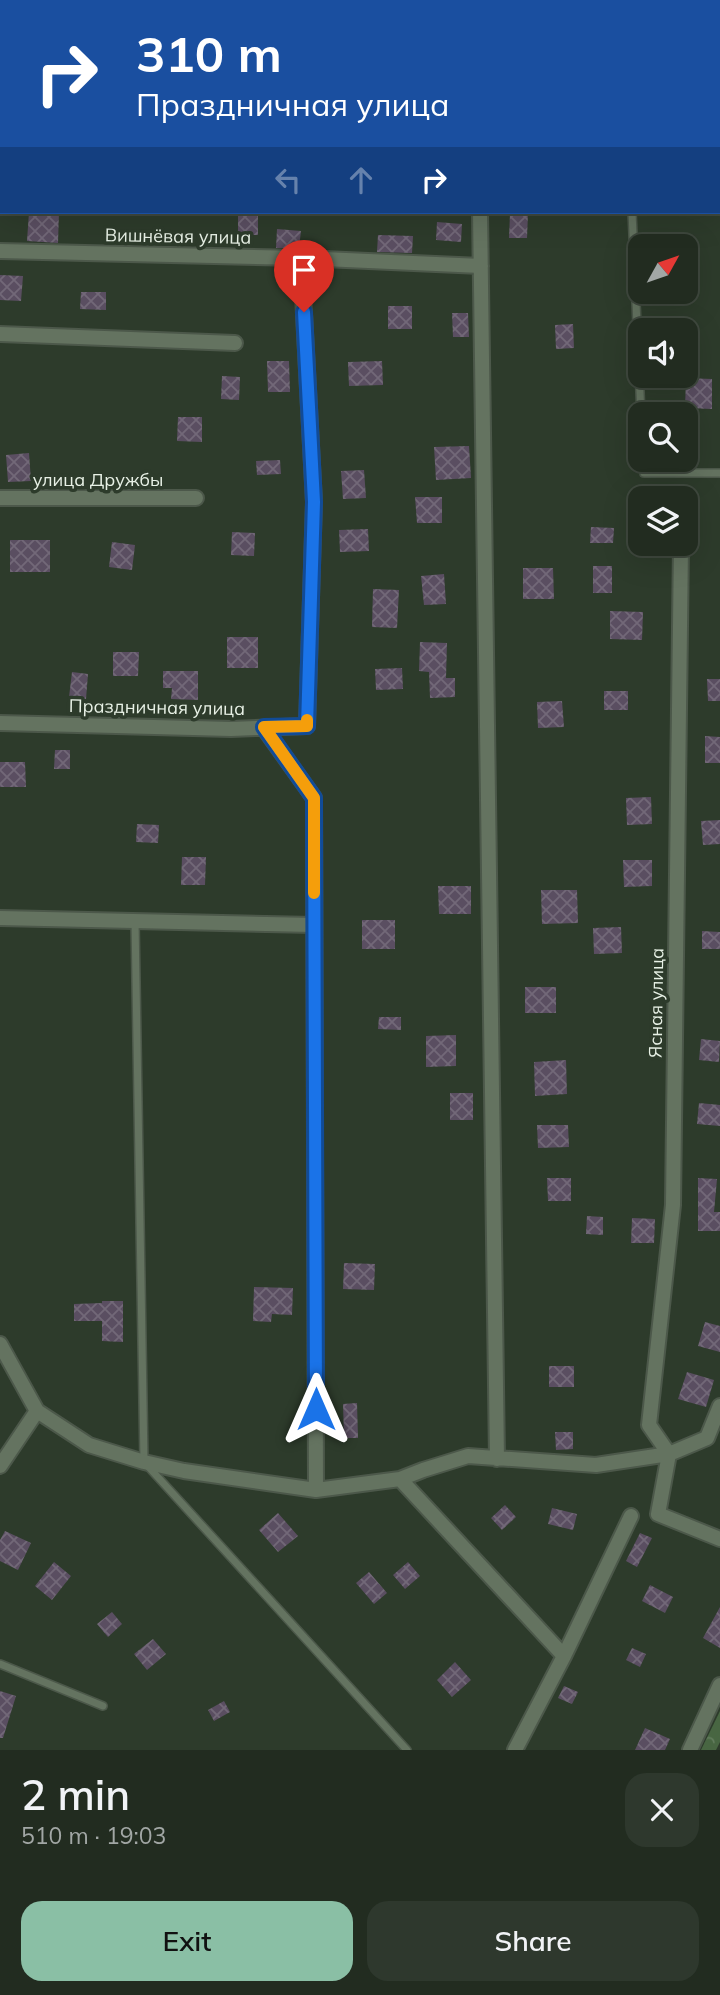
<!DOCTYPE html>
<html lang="en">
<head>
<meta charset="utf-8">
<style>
  body { margin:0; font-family:Mulish,sans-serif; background:#2e382d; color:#f1f3f6; height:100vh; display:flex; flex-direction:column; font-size:26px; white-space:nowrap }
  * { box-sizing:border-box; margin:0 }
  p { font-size:23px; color:#a2a7a5 }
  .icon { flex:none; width:38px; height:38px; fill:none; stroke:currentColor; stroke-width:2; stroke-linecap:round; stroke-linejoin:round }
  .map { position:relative; height:1750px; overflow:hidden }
  .panel { display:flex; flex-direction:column; background:#222c20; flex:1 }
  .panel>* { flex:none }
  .guide { position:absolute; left:0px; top:0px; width:721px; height:214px; box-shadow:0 7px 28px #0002,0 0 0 2px #3f483e; background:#1a4fa0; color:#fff; overflow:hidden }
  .needle { width:46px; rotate:50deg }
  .buttons { position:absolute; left:628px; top:234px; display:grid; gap:14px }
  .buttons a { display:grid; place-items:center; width:70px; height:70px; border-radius:14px; background:#222c20; box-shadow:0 7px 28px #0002,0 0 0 2px #3f483e; font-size:35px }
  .pin { position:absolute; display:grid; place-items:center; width:60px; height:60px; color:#fff; margin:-72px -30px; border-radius:50% 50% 50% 0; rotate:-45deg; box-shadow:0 0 7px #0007 }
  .pin .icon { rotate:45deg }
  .me { position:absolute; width:77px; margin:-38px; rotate:0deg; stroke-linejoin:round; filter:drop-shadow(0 0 5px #0008) }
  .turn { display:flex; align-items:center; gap:24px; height:147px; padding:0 21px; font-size:32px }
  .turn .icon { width:91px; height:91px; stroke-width:2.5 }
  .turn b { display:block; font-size:49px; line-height:60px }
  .lanes { display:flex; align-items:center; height:66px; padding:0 21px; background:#0003; justify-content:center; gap:35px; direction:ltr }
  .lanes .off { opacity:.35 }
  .round { display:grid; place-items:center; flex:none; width:74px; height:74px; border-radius:21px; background:#2e382d }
  .head { display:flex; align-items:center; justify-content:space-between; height:119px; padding:0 21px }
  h1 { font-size:42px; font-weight:600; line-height:52px }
  .button { display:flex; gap:14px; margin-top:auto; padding:14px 21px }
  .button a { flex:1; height:80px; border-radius:21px; background:#8abfa5; color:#111; font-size:28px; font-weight:600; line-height:80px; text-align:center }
  .button a+a { background:#2e382d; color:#f1f3f6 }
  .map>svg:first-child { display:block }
</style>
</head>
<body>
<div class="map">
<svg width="720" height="1750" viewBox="0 0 720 1750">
  <defs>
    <pattern id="forest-crowns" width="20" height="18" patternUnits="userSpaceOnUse" patternTransform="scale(1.75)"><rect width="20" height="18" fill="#486642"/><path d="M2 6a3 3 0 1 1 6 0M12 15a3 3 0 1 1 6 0" fill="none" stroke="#627c5d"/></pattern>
    <pattern id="building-cross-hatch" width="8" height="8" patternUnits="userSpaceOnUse" patternTransform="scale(1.75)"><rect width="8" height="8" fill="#5a4e61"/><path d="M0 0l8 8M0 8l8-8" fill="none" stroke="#726878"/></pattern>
  </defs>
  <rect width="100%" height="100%" fill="#2d3b2b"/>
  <path fill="url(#forest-crowns)" d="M720,1711v31l-4,8h-15z"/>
  <path fill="url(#building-cross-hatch)" d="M29,212h30l-1,31 -31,-2z
    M510,213l18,1 -1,24h-18z
    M238,214h20v21h-20z
    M437,222l25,2 -1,18 -25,-2z
    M277,229l24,2 -2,17h-23z
    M378,235l35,1 -1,17 -35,-1z
    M0,275l23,1 -2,25 -21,-1z
    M81,292h25v18l-26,-1z
    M388,306h24v23h-24z
    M452,313h16l1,24h-16z
    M573,324l1,24 -18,1 -1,-24z
    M267,361h22l1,31h-22z
    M382,361l1,24 -34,1 -1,-24z
    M222,376l18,1 -1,23 -18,-1z
    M686,378l26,1v30l-27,-1z
    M178,417h24v25l-25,-1z
    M469,446l2,32 -35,2 -2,-33z
    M29,453l2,28 -23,1 -2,-27z
    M280,460l1,14 -24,1 -1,-14z
    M364,470l2,28 -23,1 -2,-28z
    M415,497h27v26h-25z
    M591,527l23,1 -1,15h-23z
    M368,529l1,22 -29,1 -1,-22z
    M232,532l23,1 -1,23 -23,-1z
    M10,540h40v32h-40z
    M112,542l23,3 -3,25 -23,-3z
    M593,566h19v27h-19z
    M523,568h30l1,31h-31z
    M444,574l2,30 -22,1 -3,-29z
    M373,589l26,1 -2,38 -25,-1z
    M610,611l33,1 -1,28 -32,-1z
    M227,637h31v31h-31z
    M420,642l27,1 -1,35h9v19l-25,1 -1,-26 -10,-1z
    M113,652h26l-1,24h-25z
    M402,668l1,21 -27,1 -1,-21z
    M163,671h35v29l-27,-1 1,-11h-9z
    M72,672l16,2 -2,25 -17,-2z
    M707,679h13v22h-12z
    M604,691h24v19h-24z
    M562,701l2,26 -26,1 -1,-26z
    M705,736l15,1v26h-15z
    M55,750h15v19h-16z
    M0,762h25l1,25h-26z
    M651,797l1,27 -25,1 -1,-27z
    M720,820v24l-17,1 -2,-24z
    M137,824l22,1 -1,18 -22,-1z
    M182,857h24l-1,28h-24z
    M623,860h29v26l-28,1z
    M438,886h33v28h-32z
    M541,890h36l1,33 -36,1z
    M362,920h33v29h-33z
    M621,927l1,26 -28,1 -1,-26z
    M702,931l18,1v17h-18z
    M525,987h31v26h-31z
    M379,1017h22v13l-23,-1z
    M456,1035v31l-30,1v-31z
    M701,1039l19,2 -1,21 -20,-2z
    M566,1060l1,34 -32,2 -1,-34z
    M450,1093h23v27h-23z
    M699,1103l21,2v21l-23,-2z
    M537,1125h31l1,22 -31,1z
    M547,1178h24v23h-23z
    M698,1178l19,1 -3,33h6v19h-22z
    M587,1216l16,1v18l-17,-1z
    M632,1218l23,1 -1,24h-23z
    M344,1263l31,1 -1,26 -31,-1z
    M254,1287l39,1 -1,27 -20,-1 -1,8 -18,-1z
    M102,1301h21v41l-21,-1v-20h-28v-17l28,-1z
    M705,1322l15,4v26l-22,-6z
    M549,1366h25v21h-25z
    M687,1372l27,8 -8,27 -28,-8z
    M357,1403l1,35h-14l-1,-34z
    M555,1432h18v17l-17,1z
    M505,1505l11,12 -14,13 -11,-12z
    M552,1508l25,6 -4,16 -25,-6z
    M278,1513l20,23 -20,16 -19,-22z
    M5,1531l26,12 -13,27 -18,-9v-21z
    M640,1533l12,5 -15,29 -11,-6z
    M54,1562l17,14 -19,24 -17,-14z
    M408,1562l12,14 -15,13 -12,-14z
    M369,1572l18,21 -13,11 -18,-21z
    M650,1585l23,12 -8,16 -23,-12z
    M720,1607v41l-17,-10z
    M112,1612l10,12 -14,13 -11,-13z
    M153,1639l13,15 -19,16 -13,-16z
    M632,1648l14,6 -6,13 -14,-7z
    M455,1662l16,18 -19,17 -15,-17z
    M564,1686l14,6 -6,12 -14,-6z
    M0,1691l16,5 -13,42h-3z
    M224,1701l6,11 -16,9 -6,-11z
    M645,1728l25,11 -5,11h-30z"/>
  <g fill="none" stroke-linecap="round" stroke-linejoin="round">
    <g stroke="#4c584a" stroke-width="10">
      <path id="service" d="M623,0v2
        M632,212l9,203
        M643,460l1,13h76
        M135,921l9,541 263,288
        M0,1664l103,42"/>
    </g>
    <g stroke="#4c584a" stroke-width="18">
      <path id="minor" d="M0,91h2
        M480,212l17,1247
        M0,251l301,7 180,8
        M0,334l235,9
        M0,498h196
        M681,499v-5
        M681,544l-8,661 -24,220 20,29 38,-16 13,-32
        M0,723l231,6 76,-3 7,-224 -13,-244
        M264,728l50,70 2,692
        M0,918l314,7
        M0,1344l37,67
        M0,1466l37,-55 52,34 55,17 40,9 132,19 84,-11 164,177
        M400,1479l23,-9 45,-14 128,9 73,-11 -11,60 62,25
        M515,1750l49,-94 67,-140
        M690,1750l30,-65"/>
    </g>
    <use href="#service" stroke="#647360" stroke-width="7"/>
    <use href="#minor" stroke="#647360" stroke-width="14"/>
  </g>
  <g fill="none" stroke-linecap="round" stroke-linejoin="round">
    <g stroke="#114b97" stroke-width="18">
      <path id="route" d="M304,312l10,190 -7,224 -43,1 50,71 2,611"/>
    </g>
    <use href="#route" stroke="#1a73e8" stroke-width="12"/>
    <path stroke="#f59e0b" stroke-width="12" d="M307,720v6l-43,1 50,71v95"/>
  </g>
  <g text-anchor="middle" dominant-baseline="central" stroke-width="7" stroke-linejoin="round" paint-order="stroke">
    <g font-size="18" fill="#e8f1e6" stroke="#2d3b2b">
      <text transform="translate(178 236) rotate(1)">Вишнёвая улица</text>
      <text x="98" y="479">улица Дружбы</text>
      <text transform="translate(157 707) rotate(1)">Праздничная улица</text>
      <text transform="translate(656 1003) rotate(-89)">Ясная улица</text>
    </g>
  </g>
</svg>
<div class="buttons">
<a><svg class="needle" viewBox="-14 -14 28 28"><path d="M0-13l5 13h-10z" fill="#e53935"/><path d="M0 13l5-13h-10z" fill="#a2a7a5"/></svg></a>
<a><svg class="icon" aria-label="sound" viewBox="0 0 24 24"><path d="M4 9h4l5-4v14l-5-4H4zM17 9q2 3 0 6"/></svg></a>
<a><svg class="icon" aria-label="search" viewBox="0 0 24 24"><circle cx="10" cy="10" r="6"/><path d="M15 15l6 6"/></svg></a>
<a><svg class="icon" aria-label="layers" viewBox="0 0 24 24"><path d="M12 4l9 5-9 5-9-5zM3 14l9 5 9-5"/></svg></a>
</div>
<div class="pin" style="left:304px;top:312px;background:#d93025"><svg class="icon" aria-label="arrive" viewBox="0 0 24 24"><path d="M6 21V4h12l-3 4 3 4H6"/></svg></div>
<svg class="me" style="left:316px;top:1409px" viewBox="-20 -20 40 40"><path d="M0-17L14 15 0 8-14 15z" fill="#1a73e8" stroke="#fff" stroke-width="4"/></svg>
<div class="guide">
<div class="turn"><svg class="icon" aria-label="right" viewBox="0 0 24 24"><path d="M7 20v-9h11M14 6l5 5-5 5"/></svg><div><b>310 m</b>Праздничная улица</div></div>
<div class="lanes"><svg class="icon off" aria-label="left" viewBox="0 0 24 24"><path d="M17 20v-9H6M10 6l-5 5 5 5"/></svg><svg class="icon off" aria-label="ahead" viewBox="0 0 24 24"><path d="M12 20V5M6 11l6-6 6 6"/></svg><svg class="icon" aria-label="right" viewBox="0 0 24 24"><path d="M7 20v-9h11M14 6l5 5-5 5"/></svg></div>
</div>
</div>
<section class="panel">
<div class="head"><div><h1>2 min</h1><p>510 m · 19:03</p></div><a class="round"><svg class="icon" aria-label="close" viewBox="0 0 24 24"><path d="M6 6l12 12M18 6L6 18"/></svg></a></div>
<div class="button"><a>Exit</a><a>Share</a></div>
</section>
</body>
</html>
